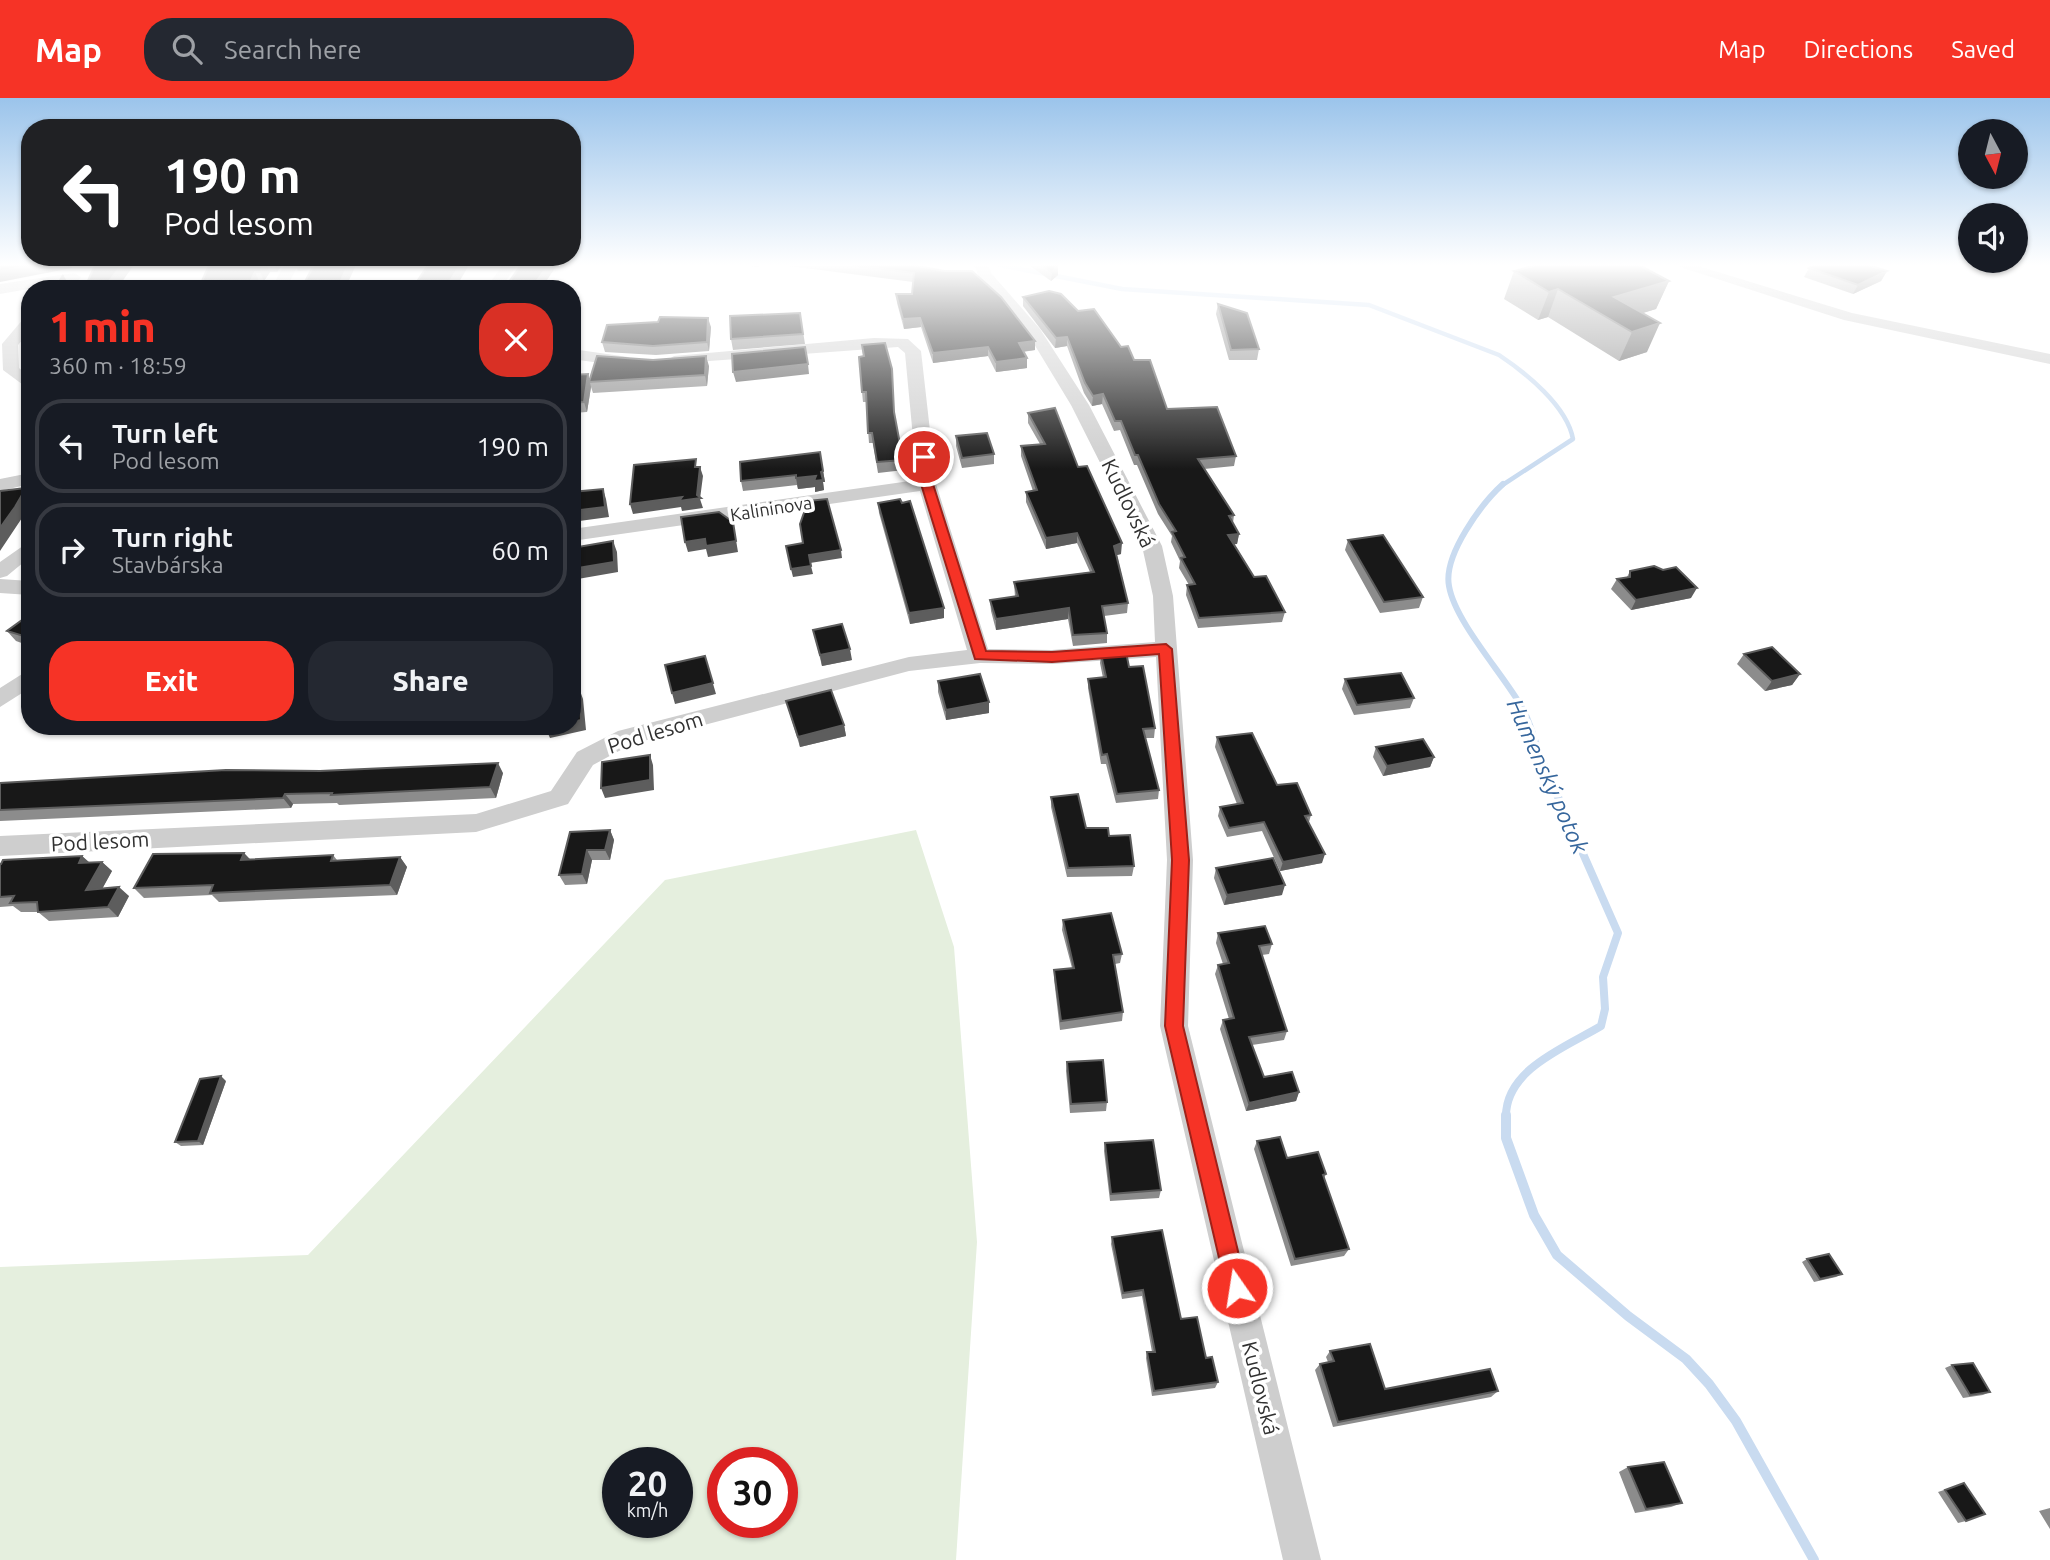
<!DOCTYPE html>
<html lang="en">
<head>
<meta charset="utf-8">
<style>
  body { margin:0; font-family:Ubuntu,sans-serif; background:#242831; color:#f1f3f6; height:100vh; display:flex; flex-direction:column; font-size:26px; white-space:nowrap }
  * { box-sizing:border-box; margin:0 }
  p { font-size:23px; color:#9ea1a6 }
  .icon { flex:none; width:38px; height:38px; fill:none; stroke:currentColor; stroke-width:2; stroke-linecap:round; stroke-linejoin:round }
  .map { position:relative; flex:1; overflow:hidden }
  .side { position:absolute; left:21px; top:182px; width:560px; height:455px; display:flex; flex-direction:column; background:#171b24; border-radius:28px; box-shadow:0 2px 5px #0004 }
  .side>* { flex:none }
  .guide { position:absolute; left:21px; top:21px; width:560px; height:147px; border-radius:28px; box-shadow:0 2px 5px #0004; background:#202124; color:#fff; overflow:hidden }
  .needle { width:46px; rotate:173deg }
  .buttons { position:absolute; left:1958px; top:21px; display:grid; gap:14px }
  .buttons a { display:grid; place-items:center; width:70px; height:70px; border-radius:50%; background:#171b24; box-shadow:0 2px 5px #0004; font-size:35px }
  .speed { position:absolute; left:602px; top:1349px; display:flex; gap:14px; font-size:35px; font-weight:700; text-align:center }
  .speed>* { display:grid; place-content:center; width:91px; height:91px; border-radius:50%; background:#171b24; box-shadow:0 2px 5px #0004; line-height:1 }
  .speed small { font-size:18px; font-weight:400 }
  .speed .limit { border:10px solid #d22; background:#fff; color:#111 }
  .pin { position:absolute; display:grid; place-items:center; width:60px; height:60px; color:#fff; margin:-30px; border:4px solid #fff; border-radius:50%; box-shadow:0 2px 7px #0007 }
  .me { position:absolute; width:77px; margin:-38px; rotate:347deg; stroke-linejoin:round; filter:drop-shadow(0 0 5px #0008) }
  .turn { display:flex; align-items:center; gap:24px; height:147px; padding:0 28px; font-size:32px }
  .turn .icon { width:91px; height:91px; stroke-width:2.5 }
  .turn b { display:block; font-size:49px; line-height:60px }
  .round { display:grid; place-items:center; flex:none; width:74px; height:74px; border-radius:28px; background:#242831 }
  .summary { display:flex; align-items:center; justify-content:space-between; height:119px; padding:0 28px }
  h1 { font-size:42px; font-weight:800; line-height:52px; color:#f63326 }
  .cta { display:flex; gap:14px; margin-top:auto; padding:14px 28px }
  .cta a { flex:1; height:80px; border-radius:28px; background:#f63326; color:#fff; font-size:28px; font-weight:800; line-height:80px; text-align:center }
  .cta a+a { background:#242831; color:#f1f3f6 }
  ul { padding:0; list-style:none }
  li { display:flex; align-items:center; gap:21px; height:94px; margin:0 14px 10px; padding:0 14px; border:4px solid #363941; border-radius:28px }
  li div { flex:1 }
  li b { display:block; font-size:26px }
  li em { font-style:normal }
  header { display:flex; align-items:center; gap:42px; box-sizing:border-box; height:98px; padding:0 35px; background:#f63326; color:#fff }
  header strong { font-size:33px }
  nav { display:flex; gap:38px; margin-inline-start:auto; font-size:24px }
  .search { width:490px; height:63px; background:#242831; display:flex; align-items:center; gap:18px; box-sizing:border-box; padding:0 24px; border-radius:28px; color:#9ea1a6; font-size:26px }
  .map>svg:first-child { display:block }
</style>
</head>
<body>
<header>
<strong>Map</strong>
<div class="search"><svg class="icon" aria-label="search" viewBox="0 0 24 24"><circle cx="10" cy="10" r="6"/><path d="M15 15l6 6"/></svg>Search here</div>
<nav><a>Map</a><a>Directions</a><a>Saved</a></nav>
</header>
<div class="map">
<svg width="2050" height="1462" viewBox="0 0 2050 1462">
  <rect width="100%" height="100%" fill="#fff"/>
  <path fill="#e5efde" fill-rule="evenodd" d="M916,732l38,117 23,295 -21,318h-956v-293l308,-12 357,-375zM618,1365h59v59h-59zM723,1365h59v59h-59z"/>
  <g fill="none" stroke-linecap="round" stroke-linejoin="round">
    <path stroke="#c9dbf0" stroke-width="4.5" d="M1000,167l122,24 247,16 130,50c27,18 68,51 74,84l-72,47"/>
    <path stroke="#c9dbf0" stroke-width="6" d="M1503,386c-21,19 -60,71 -54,102 6,36 55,89 74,123 9,17 14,38 20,56"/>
    <path stroke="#c9dbf0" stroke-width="8" d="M1506,1018c0,-47 60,-69 95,-90l4,-17 -2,-32 15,-44 -75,-170"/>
    <path stroke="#c9dbf0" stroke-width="10" d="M1506,1017v23l28,77 23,40 71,61 58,43 23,25 27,37 78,139"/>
    <path fill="#cecece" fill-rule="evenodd" d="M284,167h14l-12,24h-15z
      M503,167h14l-17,24h-15z
      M974,167h14l3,8 49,56 49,76 73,141 11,50 20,264 -5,166 133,534h-38l-123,-534 7,-166 -11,-203 -104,7 -72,-1 -71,8 -277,73 -39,21 -25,39 -92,28 -476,24v-20l476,-22 75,-23 26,-39 41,-21 291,-74 58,-7 -47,-159 -348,50v-12l345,-49 -12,-127 -7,-6 -230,17 -2,-3 8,-5 200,-18 34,1 13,12 15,133 52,165 64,1 103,-8 -2,-46 -11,-50 -71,-141 -43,-71 -49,-57z
      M1674,167h21l157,48 198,41v10l-206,-44z
      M74,175l7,4 -2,3 -79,14v-10z
      M30,218v15l-12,14 1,23 11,9v13l-27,-20 -1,-26 22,-26z
      M572,251l56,8 8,5 -8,5 -56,-8z
      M30,375v11l-30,7v-12z
      M30,443v16l-23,19 -7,2v-16z
      M0,481l30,2v14l-30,-2z
      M30,571v19l-30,19v-19z"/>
  </g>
  <path fill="#8c8c8c" d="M209,167h73l-5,7h-7l-6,9h-62z
    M295,167h61l-58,6z
    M741,167h19l-2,2z
    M782,167h131l122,76v9l-12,2 4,16 -31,4 -8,-16 -55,7 -12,-36 -17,2 -7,-26 -1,-9h16l1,-12z
    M931,167h26v1z
    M1029,167h29v10l-7,6z
    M1809,170l78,3 -6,10 -28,13 -49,-17z
    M1514,173l155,10 -13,28 -14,4 5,39 -28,9 -71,-44 -10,3 -34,-21z
    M1023,199l55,14 43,36 13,13 33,49 69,47 -2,10 -30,3 30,46 -1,8 6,11 -2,10h-3l20,33 31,35 -3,10 -84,6 -12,-33 1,-10h2l-10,-17 1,-7 -9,-19 1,-6 -14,-22 -21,-49h-3l-14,-35 -6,1 -12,-27 -10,2 -8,-13 -17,-47 -12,2 -32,-42z
    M1218,206l41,45 -2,11h-28l-13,-46z
    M800,215l5,31 -72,6 -2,-11z
    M658,224l53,5 -2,24 -53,4 -51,-3 -3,-10z
    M862,247l33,71 9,54 -26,3 -5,-30h-4l-3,-41h-3l-1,-10 1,-36z
    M709,268l-2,20 -114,7 -2,-6 -4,25 -15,1v-38l16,-1 2,7z
    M1028,315l50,54 43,87 -4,1 11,48 -1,10 -23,3 3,17v10l-34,3 -5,-27 -72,11 -5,-19 -1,-11 25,-3 -1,-15 76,-10 -13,-29 -31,6 -20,-47v-10l7,-1 -12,-35v-10l19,-2 -12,-21z
    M956,338l38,18v10l-32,4 -6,-22z
    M820,354l5,30h-2l1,8 -9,2v-5l-17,2 -1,-4 -54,6 -2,-10z
    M878,405l66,115 -34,6 -31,-111z
    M1348,442l75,57 -4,11 -39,5 -35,-63z
    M1630,473l61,27 -60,12 -20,-21 6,-10 10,-2z
    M30,517v31l-14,-5 -9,-10z
    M813,532l39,30 -30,6z
    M1101,556l28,13 26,61 -1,10h-9l14,52 -1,9 -42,4 -10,-39h-5l-13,-76v-9l15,-1 -3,-15z
    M1744,556l56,20 -8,11 -27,6 -28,-27z
    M1345,581l69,19 -4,10 -56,7 -12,-26z
    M938,583l51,32 -43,7 -8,-28z
    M786,603l58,24 2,11 -46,11z
    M1217,639l60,48 34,30 -2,7 13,41 -42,8 -18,-40 -35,6 -9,-21 2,-9 17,-3 -22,-57z
    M1376,649l58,10 -4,10 -47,9 -10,-19z
    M503,675l-7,25 -157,7 -2,-2 -44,1 -2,4 -291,13v-38z
    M1051,699l35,31 23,8 25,30 -2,10 -65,1 -16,-70z
    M610,732l4,10 -4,20h-18l-5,24 -22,1 -6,-10z
    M244,755l6,6 83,-4 4,5 63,-3 7,10 -10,28 -178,7 -7,-7 -68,3 -10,-10z
    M82,758l7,6h13l10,9 -10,18 27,7 -11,21 -69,4 -11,-9h-17l-8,-6 -13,1v-43z
    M1216,770l66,27 -58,10 -10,-27z
    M1063,822l59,34 -2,9 -5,1 8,48 -1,9 -62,9 -6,-51v-9l18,-2 -10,-38z
    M1218,835l54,11 -3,10 -7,1 25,76 -3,9 -32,5 12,32 35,15 -3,9 -50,10 -26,-82 3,-9 6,-1 -14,-45 3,-9 5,-1 -7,-21z
    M1067,964l40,40 -1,9 -36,2 -4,-42z
    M226,983l-23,64 -22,1 -6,-4z
    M1257,1043l30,17 39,16 -2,4 25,71 -5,7 -53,10 -37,-117z
    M1105,1045l56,47 -2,8 -49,3 -6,-50z
    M1112,1139l69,82 25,39 12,24 -3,6 -63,8 -6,-38 1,-6h5l-10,-56 -20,3 -11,-55z
    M1807,1161l35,15 -6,3 -22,5 -12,-20z
    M1330,1253l55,38 113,2 -7,6 -158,30 -18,-57 5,-6 8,-2 -2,-5z
    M1952,1267l38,27 -7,3 -20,3 -18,-30z
    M1628,1369l54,36 -11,4 -36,6 -16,-41z
    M1956,1388l10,35 -8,2 -20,-31z
    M2050,1410v21l-11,-18z"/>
  <path fill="#5d5d5d" d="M32,167h40v3l-72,14v-11z
    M121,167h12l-2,4 -14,20h-29l-2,-4z
    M264,167h2l4,7 -6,9 -4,-9z
    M274,167h8l-5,7z
    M348,167h8l-11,24h-8z
    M460,167h9l-14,24h-10z
    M548,167h9l-16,24h-10z
    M1058,167v10l-7,6 1,-9z
    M1887,173l-6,10 -28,13 5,-9z
    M255,174l4,9 -3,8h-9z
    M63,177l6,9v5h-7z
    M1669,183l-13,28 -42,13v-25z
    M1558,191l-10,28 -10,3 11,-28z
    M708,220l3,9 -2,24 -2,-9z
    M920,220l1,9 -17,2 -1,-10z
    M1660,225l-13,29 -28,9 13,-29z
    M1067,239v9l-12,2 1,-10z
    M1035,243v9l-16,2v-9z
    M988,249v9l-55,7v-10z
    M706,258l3,10 -2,20 -2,-11z
    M1027,260v10l-31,4v-10z
    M808,266l1,10 -73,8 -3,-10z
    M588,276l3,13 -4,25 -3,-10z
    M1103,296l-1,10 -10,2 1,-10z
    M700,369l3,9 -3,23 3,9 -21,3 -1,-4 -48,7 -3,-10 67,-9z
    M823,373l2,11h-2l1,8 -9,2v-5l-17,2 -2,-11 20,-2 5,-4z
    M26,390l4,5v13l-30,45v-23z
    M603,391l3,10 3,18 -37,5v-11z
    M733,424l5,30 -30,5 -2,-8 -18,3 -3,-10z
    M1077,435v10l-31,6v-11z
    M1239,436l-2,10 -10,1 1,-10z
    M613,443l4,11 1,20 -46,8v-11z
    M1122,445l-1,11 -8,2 1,-10z
    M841,452l1,8 -32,5 -1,-8z
    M811,468l2,8 -20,3 -2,-8z
    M1697,490l-6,10 -60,12 5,-10z
    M944,510v10l-34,6 -1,-11z
    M1069,510l-1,11 -72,11v-11z
    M850,551l2,11 -30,6 -2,-11z
    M705,558l11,38 -41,10 -3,-11z
    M1800,576l-8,11 -27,6 7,-10z
    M579,590l4,11 3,31 -36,8 -5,-11 27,-1z
    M989,604v11l-43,7v-10z
    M844,627l2,11 -46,11 -2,-10z
    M650,657l3,10 1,25 -49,8 -4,-10z
    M1434,659l-4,10 -47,9 4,-10z
    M498,665l5,10 -7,25 -6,-11z
    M285,696l8,10 -2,4 -8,-10z
    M610,732l4,10 -4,20 -5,-10z
    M587,752l5,10 -5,24 -5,-10z
    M244,755l9,10 -12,-3z
    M1325,756l-3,9 -42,8 3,-9z
    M82,758l11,10 -14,-3z
    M400,759l7,10 -10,28 -7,-10z
    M102,764l10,9 -16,29 -10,-10z
    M1285,787l-3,10 -58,10 3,-10z
    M119,789l10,9 -11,21 -10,-10z
    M221,978l5,5 -23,64 -5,-4z
    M1299,994l-3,9 -50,10 3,-8z"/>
  <path fill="#181818" stroke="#5d5d5d" stroke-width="2" d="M0,167h32l-32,6z
    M95,167h26l-13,18 -22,2z
    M209,167h55l-4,7h-5l-8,17h-64l3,-6 16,-2z
    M314,167h34l-11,24h-36z
    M428,167h32l-15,24h-33z
    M521,167h27l-17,24h-27z
    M852,167h61l31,6h28l29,26 34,44 -16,2 8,15 -31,4 -8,-15 -55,6 -13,-35 -17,1 -7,-25h16l2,-21z
    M1042,167h16l-6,7z
    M1537,167h102l30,16 -55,16 46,26 -28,9 -74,-43 -9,3 -35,-21z
    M1814,167h54l19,6 -29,14 -49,-17z
    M63,177l-1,14h-7z
    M1049,193l12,3 17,17 16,-2 27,38 7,-1 6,14h16l17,49 50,-2 19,49 -38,3 36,56 -5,1 10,18 -11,1 26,42 12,-1 19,36 -86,6 -12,-33 8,-1 -14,-26 4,-1 -13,-25 4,-1 -17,-27 -21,-49h-3l-14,-34h-6l-12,-27 -10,2 -8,-13 -18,-46 -11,1 -33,-41z
    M1218,206l29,9 12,36 -28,1z
    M800,215l3,21 -72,5 -1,-23z
    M660,219l48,1 -1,24 -54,4 -51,-4 5,-17 51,-3z
    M885,245l7,26 2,43 9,48 -26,2 -5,-29h-4l-2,-41h-4l-3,-35 5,-1 -2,-11z
    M805,249l3,17 -75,8 -1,-18z
    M597,258l56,4 53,-4 -1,19 -116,7z
    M588,276l-4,28 -12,1v-28z
    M1055,310l23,59 9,-1 35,77 -8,3 14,57 -26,3 5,27 -34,2 -4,-27 -73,11 -6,-19 28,-4 -4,-14 80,-10 -17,-39 -31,5 -20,-46 11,-2 -16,-44 24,-2 -17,-31z
    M987,335l7,21 -32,4 -6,-22z
    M820,354l3,19 -2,1 2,8 -9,1 2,-5 -20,2v-3l-55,6 -1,-19z
    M696,361l-1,8h5l-3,28 4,3 -22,3 3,-4 -52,7 4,-39z
    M26,390l-11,19 -15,21v-37z
    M603,391l2,18 -33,4v-19z
    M827,401l14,51 -32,5 2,11 -20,3 -5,-23 17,-3 -3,-19 8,-23z
    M900,401l2,4 8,-2 34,107 -35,5 -31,-110z
    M719,414l14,10 3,19 -30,5 -1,-7 -20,3 -4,-25z
    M1383,437l40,62 -39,5 -36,-62z
    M613,443l1,21 -42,7v-21z
    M1654,468l9,4 13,-3 21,21 -61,12 -19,-21 13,-2v-6z
    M29,517h1v23l-23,-7z
    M842,526l8,25 -30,6 -7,-25z
    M1772,549l28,27 -28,7 -28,-27z
    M1126,554l3,15 14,-1 12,62 -12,1 16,61 -42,4 -10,-40 -5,1 -14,-76 18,-2 -5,-23z
    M705,558l8,27 -41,10 -7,-28z
    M1401,575l13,25 -57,7 -12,-26z
    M980,576l9,28 -43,8 -8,-29z
    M579,590l2,32 -9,2v-33z
    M831,592l13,35 -46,12 -12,-36z
    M1252,635l25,52 20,-2 14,32 -6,1 20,38 -42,8 -19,-40 -35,6 -9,-21 23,-4 -26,-66z
    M1423,641l11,18 -47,9 -11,-19z
    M650,657v25l-49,8 1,-26z
    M498,665l-8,24 -159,8 1,-2 -47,1 -2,4 -283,12v-27l226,-13 94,1z
    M1078,696l8,34h22l1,8 21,-1 4,31 -66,2 -17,-71z
    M610,732l-5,20h-18l-5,24 -23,1 11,-43z
    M244,755l-3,7 92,-5 -2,6 69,-4 -10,28 -180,8 3,-8 -79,3 19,-34z
    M82,758l-3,7 23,-1 -16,28 33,-3 -11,20 -70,5 -1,-10 -27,1 4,-7 -14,1v-33h1l2,-4z
    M1273,760l12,27 -58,10 -11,-27z
    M1111,815l11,41 -9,1 10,57 -62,9 -7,-51 20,-2 -11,-48z
    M1265,828l7,18 -13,2 28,85 -38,6 15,40 28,-5 7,20 -50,11 -26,-83 11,-2 -16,-53 11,-2 -11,-30z
    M1103,962l4,42 -36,2 -4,-42z
    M221,978l-23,65 -23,1 25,-63z
    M1280,1039l7,21 31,-6 8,22 -3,1 26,74 -54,10 -38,-118z
    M1153,1042l8,50 -50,4 -6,-51z
    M1162,1132l19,89 16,-2 9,41 6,-1 6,25 -64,9 -7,-39h8l-12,-62 -20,3 -11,-56z
    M1829,1156l13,20 -22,5 -13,-20z
    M1370,1246l15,45 105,-20 8,22 -160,31 -18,-58 14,-3 -4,-10z
    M1973,1265l17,29 -20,3 -18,-30z
    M1664,1364l18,41 -36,6 -18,-42z
    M1964,1385l21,31 -19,7 -21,-31z"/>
  <linearGradient id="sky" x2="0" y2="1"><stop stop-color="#9bc4eb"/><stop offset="0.45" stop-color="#fff"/><stop offset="1" stop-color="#fff" stop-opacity="0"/></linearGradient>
  <rect width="2050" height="371" fill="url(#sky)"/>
  <path fill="#f63326" stroke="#a02119" stroke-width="2" d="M924,356l6,3 3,27 53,167 66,1 114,-8 6,5 17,211 -6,166 64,262 -3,8 -7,3 -8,-3 -3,-8 -61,-262 7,-166 -13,-206 -107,8 -77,-3 -54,-175 -3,-27z"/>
  <g text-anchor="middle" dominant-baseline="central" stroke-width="7" stroke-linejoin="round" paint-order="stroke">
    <g font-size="18" fill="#313131" stroke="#fff">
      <text transform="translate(771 410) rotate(-9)">Kalininova</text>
    </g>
    <g font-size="21" fill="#313131" stroke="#fff">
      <text transform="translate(1129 405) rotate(64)">Kudlovská</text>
      <text transform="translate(655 634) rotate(-17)">Pod lesom</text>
      <text transform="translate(100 743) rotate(-3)">Pod lesom</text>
      <text transform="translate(1261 1290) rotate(76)">Kudlovská</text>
    </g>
    <g font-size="23" font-style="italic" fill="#36669c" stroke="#fff">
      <text transform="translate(1548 678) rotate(66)">Humenský potok</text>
    </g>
  </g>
</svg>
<div class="buttons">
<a><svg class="needle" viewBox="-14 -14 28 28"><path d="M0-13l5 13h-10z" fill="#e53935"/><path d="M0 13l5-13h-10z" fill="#9ea1a6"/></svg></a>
<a><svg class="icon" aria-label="sound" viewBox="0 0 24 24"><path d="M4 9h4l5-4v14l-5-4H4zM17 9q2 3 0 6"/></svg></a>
</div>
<div class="speed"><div>20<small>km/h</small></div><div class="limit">30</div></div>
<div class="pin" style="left:924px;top:359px;background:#d93025"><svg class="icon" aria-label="arrive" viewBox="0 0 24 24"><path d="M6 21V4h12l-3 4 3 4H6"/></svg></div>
<svg class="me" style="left:1237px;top:1190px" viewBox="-20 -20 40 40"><circle r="17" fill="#f63326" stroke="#fff" stroke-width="3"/><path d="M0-11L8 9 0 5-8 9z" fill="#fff"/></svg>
<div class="guide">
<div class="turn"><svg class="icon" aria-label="left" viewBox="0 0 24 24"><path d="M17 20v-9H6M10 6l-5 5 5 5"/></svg><div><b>190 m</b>Pod lesom</div></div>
</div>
<section class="side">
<div class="summary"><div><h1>1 min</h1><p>360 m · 18:59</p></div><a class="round" style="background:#d93025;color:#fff"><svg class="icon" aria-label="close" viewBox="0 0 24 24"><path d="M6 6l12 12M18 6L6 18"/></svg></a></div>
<ul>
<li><svg class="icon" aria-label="left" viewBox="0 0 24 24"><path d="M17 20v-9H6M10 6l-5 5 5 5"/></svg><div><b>Turn left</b><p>Pod lesom</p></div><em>190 m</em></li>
<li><svg class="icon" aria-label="right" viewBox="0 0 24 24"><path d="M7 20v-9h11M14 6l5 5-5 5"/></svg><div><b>Turn right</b><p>Stavbárska</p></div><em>60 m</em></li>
</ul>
<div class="cta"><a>Exit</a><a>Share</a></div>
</section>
</div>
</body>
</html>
